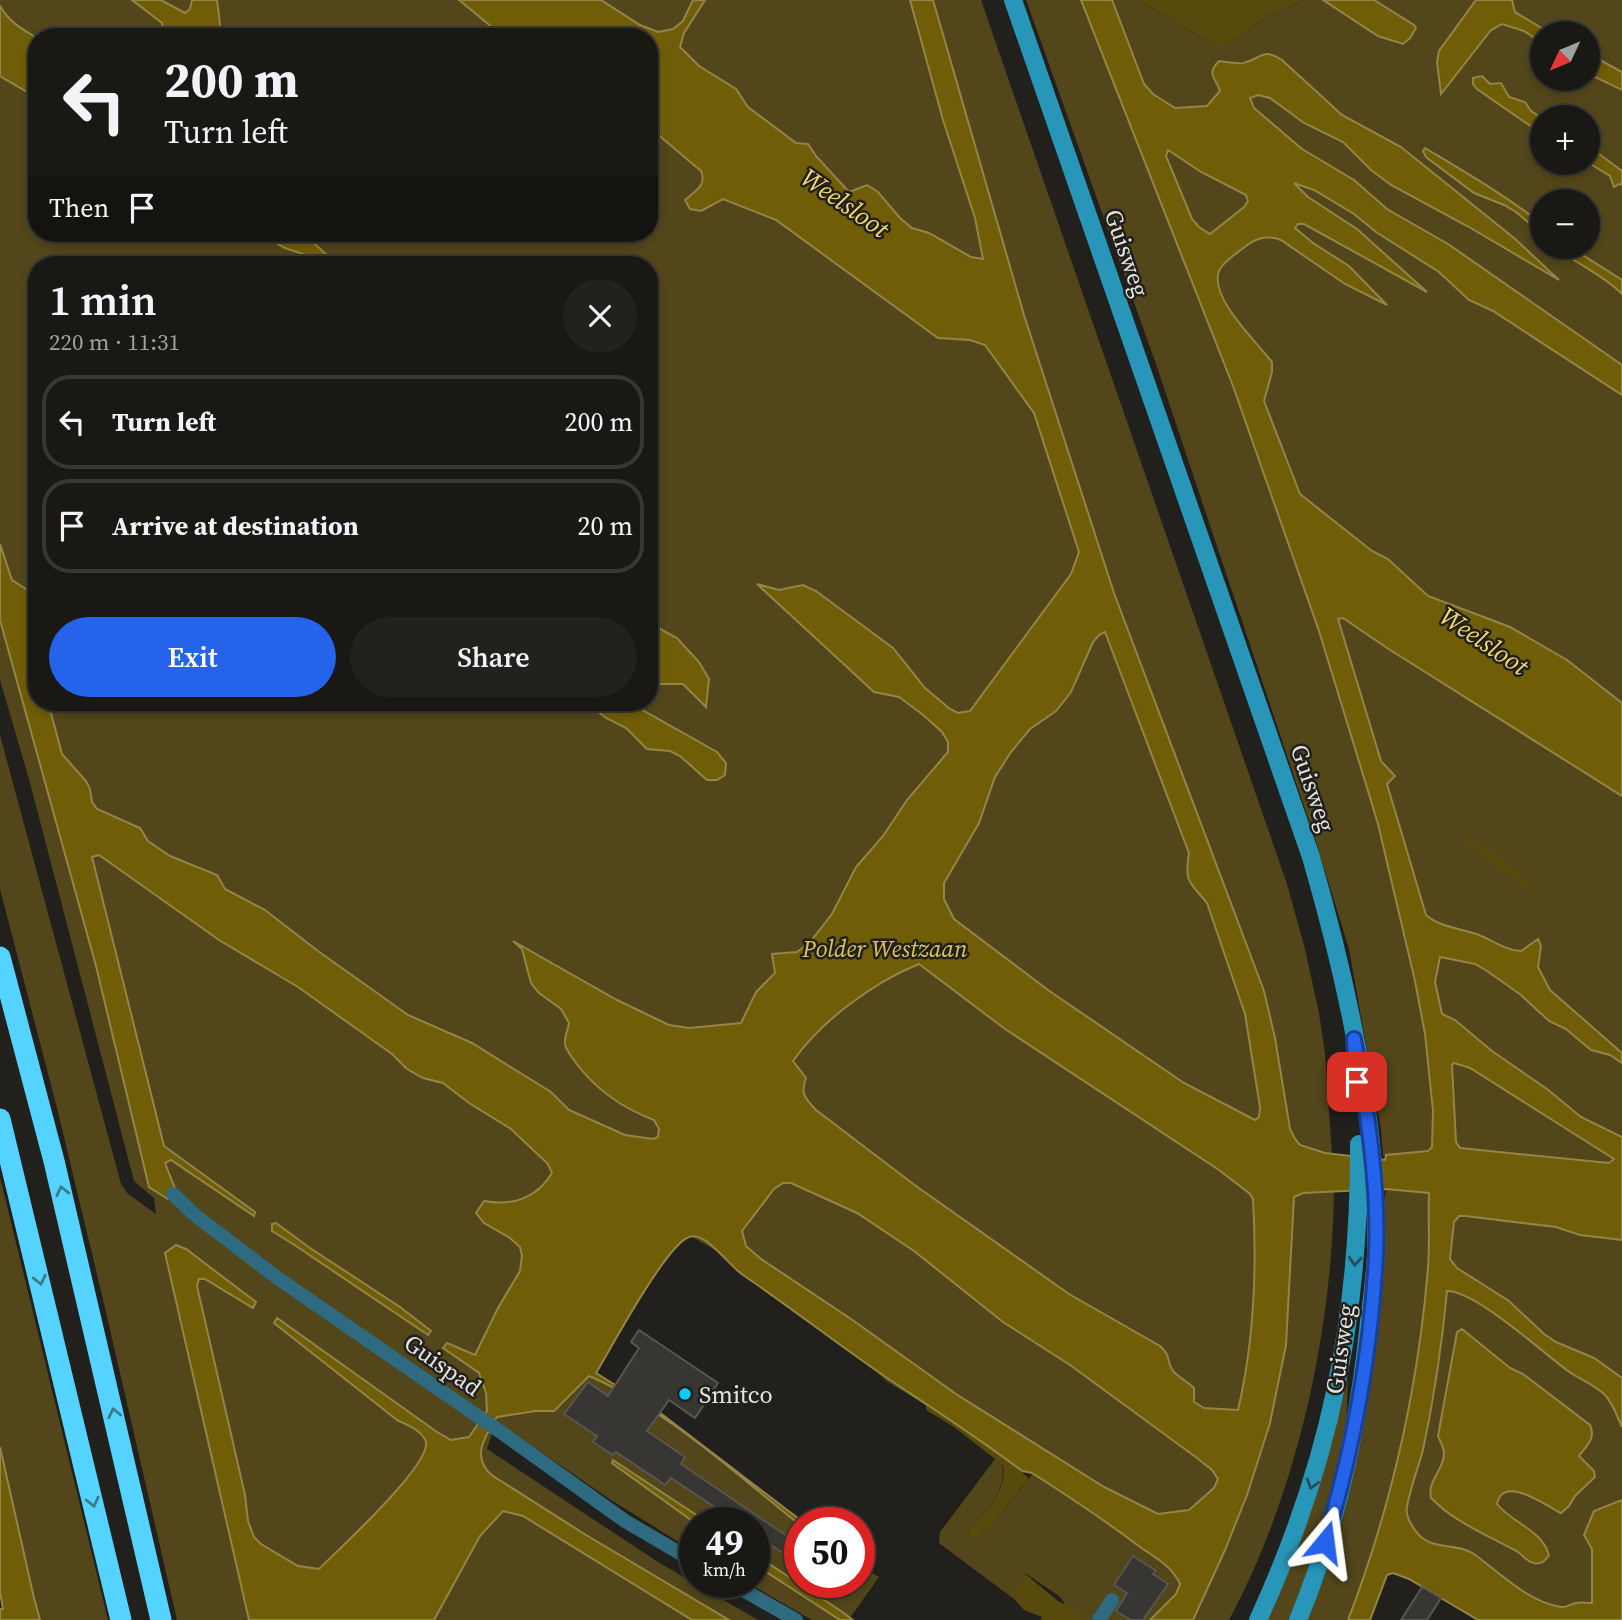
<!DOCTYPE html>
<html lang="en">
<head>
<meta charset="utf-8">
<style>
  body { margin:0; font-family:"Source Serif 4",serif; background:#22211e; color:#f1f3f6; height:100vh; display:flex; flex-direction:column; font-size:26px; white-space:nowrap }
  * { box-sizing:border-box; margin:0 }
  p { font-size:23px; color:#9fa0a0 }
  .icon { flex:none; width:38px; height:38px; fill:none; stroke:currentColor; stroke-width:2; stroke-linecap:round; stroke-linejoin:round }
  .map { position:relative; flex:1; overflow:hidden }
  .panel { position:absolute; left:28px; top:256px; width:630px; height:455px; display:flex; flex-direction:column; background:#191815; border-radius:28px; box-shadow:0 4px 10px #0003,0 0 0 2px #373734 }
  .panel>* { flex:none }
  .guide { position:absolute; left:28px; top:28px; width:630px; height:214px; border-radius:28px; box-shadow:0 4px 10px #0003,0 0 0 2px #373734; background:#191815; color:#f1f3f6; overflow:hidden }
  .needle { width:46px; rotate:226deg }
  .fabs { position:absolute; left:1530px; top:21px; display:grid; gap:14px }
  .fabs a { display:grid; place-items:center; width:70px; height:70px; border-radius:50%; background:#191815; box-shadow:0 4px 10px #0003,0 0 0 2px #373734; font-size:35px }
  .speed { position:absolute; left:679px; top:1507px; display:flex; gap:14px; font-size:35px; font-weight:700; text-align:center }
  .speed>* { display:grid; place-content:center; width:91px; height:91px; border-radius:50%; background:#191815; box-shadow:0 4px 10px #0003,0 0 0 2px #373734; line-height:1 }
  .speed small { font-size:18px; font-weight:400 }
  .speed .limit { border:10px solid #d22; background:#fff; color:#111 }
  .pin { position:absolute; display:grid; place-items:center; width:60px; height:60px; color:#fff; margin:-30px; border-radius:14px; box-shadow:0 4px 10px #0006 }
  .me { position:absolute; width:77px; margin:-38px; rotate:16deg; stroke-linejoin:round; filter:drop-shadow(0 0 5px #0008) }
  .turn { display:flex; align-items:center; gap:24px; height:147px; padding:0 21px; font-size:32px }
  .turn .icon { width:91px; height:91px; stroke-width:2.5 }
  .turn b { display:block; font-size:49px; line-height:60px }
  .then { display:flex; align-items:center; height:66px; padding:0 21px; background:#0003; gap:14px; font-size:26px }
  .round { display:grid; place-items:center; flex:none; width:74px; height:74px; border-radius:37px; background:#22211e }
  .head { display:flex; align-items:center; justify-content:space-between; height:119px; padding:0 21px }
  h1 { font-size:42px; font-weight:600; line-height:52px }
  .button { display:flex; gap:14px; margin-top:auto; padding:14px 21px }
  .button a { flex:1; height:80px; border-radius:42px; background:#2563eb; color:#fff; font-size:28px; font-weight:600; line-height:80px; text-align:center }
  .button a+a { background:#22211e; color:#f1f3f6 }
  ul { padding:0; list-style:none }
  li { display:flex; align-items:center; gap:21px; height:94px; margin:0 14px 10px; padding:0 7px; border:4px solid #373734; border-radius:28px }
  li div { flex:1 }
  li b { display:block; font-size:26px }
  li em { font-style:normal }
  .map>svg:first-child { display:block }
</style>
</head>
<body>
<div class="map">
<svg width="1622" height="1620" viewBox="0 0 1622 1620">
  <rect width="100%" height="100%" fill="#21201c"/>
  <path fill="#52461a" fill-rule="evenodd" d="M0,0h981l306,884 18,65 14,64 6,41 7,101 -32,-10 -4,-5 -1,56 3,-2 36,-3c-2,143 -37,302 -105,429h-36l23,-52 -41,6 5,10 -1,5 -29,31h-98l11,-13 1,-5 -5,-6 -34,-23 -11,26 -75,-56 1,-11 55,-73 7,5c6,28 -19,49 -35,68l9,9 12,-10 45,-58 -54,-36 -93,-56 -18,-18 -144,-108 -32,-18 -10,3 -10,11 -36,53 -35,61 -12,11c78,34 144,96 211,149v57h59v-16l20,11 -29,41 -96,-64v-32h-47l-93,-61 81,61v30l-84,-52 -115,-79 -9,28 171,113 100,58h-29l-143,-85 -93,-59 15,33 15,7 169,104h-515l-72,-312 -47,-196 -58,-223v-154l121,449 7,10 28,20 -2,-16 -20,-17 -105,-402 -29,-99zM37,37h612v196h-612zM37,264h612v438h-612z
    M1026,0h55l117,297 22,-30 73,-85 -43,-84 8,-3 12,2 130,49 -58,-31 -60,-55c-21,0 -42,3 -63,2l-8,11 9,18 -13,15 -32,2 -22,-14 -9,-10 -32,-84h26l71,42 27,-2 29,-23 40,-17h18l55,36 25,8 7,-6 6,-9 -2,-4 -40,-25h248v1620l-213,-41 -14,-6 -22,-24 -25,71h-41l18,-45 26,-94 35,-292 37,2 -36,-36 -4,1 -2,-27 -32,-180 -33,-107 -160,-478zM1542,33h45v46h-45zM1542,117h45v46h-45zM1542,201h45v46h-45z
    M1168,150l34,22 44,23 2,6 -4,6 -34,27 -11,-7 -7,-8 -26,-63z
    M0,1177l108,443h-68l-6,-22 -34,-151z
    M1348,1379l-2,50 -17,74 -38,117h-25c39,-76 60,-158 82,-241z
    M754,1561l86,59h-28l-66,-38h8z"/>
  <path fill="#58490d" d="M1138,0h167l-40,17 -29,23 -17,4 -10,-2z
    M1462,836l42,23 32,31 -6,2 -66,-50z
    M926,1405l76,51 27,22 -41,53 -12,11 -9,-10c16,-19 41,-40 36,-67l-49,-38 -28,-17z
    M1024,1573l34,28 26,16 -2,3h-41l1,-3 -18,-7 -10,-11z"/>
  <path fill="#705d07" stroke="#938548" stroke-width="2" fill-rule="evenodd" d="M132,0h29l24,13 5,-4 2,-9h25c1,10 5,28 2,37h-54l-3,-14z
    M459,0h142l39,25 18,7 15,-3 10,-8 10,-21h12l-21,33 -4,14 19,19 37,23 12,18 48,36 12,1 8,12 33,36 18,-7 11,7 22,26 12,10 17,5 42,24 12,2 -8,-41 -32,-98 -33,-120h23l91,315 90,278 150,398 11,47 15,91 5,10 5,6 25,8 60,7 1,-5 42,-4 4,-4 1,-36 -8,-77 -10,-53 -37,-157 -28,-92 -31,-101 -86,-245 -152,-386h31l32,84 9,10 22,14 32,-2 13,-15c-5,-15 -14,-16 -1,-30 7,1 17,3 24,2 19,-4 19,-16 39,-3l60,55 59,32 113,91 45,42 -90,-53 -78,-42 -20,-15 -28,-28 -39,-19 -34,-25 -12,-3 -8,3 4,10 48,41 52,31 33,29 61,35 174,121v30l-129,-84 -24,-11 -30,-28 -63,-40 -22,-18 -40,-24 -20,-7 14,14 49,32 70,63 -123,-68h-6l-3,4 18,15 36,23 38,39 -42,-21 -64,-44c-15,-6 -27,-1 -39,9 -8,6 -20,14 -23,22 -10,27 38,71 53,91v10l-8,29 36,93 72,57 16,8 40,37 82,31 57,33 55,43v93l-235,-148 -44,-30 -5,1 43,142 14,15 -8,8 39,131c15,13 35,13 53,20 15,6 25,15 42,16l17,-12 3,7 -3,21 12,23 72,63v10l-12,-8 -19,-5 -25,-21 -17,-8 -28,-26 -34,-24 -12,-7 -35,-7 -5,25 7,32 13,6 37,31 55,38 34,28 41,20v103l-42,-5 -24,-8 -91,-11h-6l-5,6 -4,37 7,9 52,33 35,33 12,8 38,16 28,20v49c-6,-12 -8,-23 -18,-33 -11,-10 -25,-15 -36,-23 -26,-19 -92,-80 -121,-80 -5,54 -13,107 -24,159 -5,19 -13,38 -16,57 -2,9 6,22 13,29 15,14 38,7 54,18 26,19 54,48 87,53 6,1 9,-3 15,-4 5,-1 11,0 16,0v-54l-8,-14 10,-24 28,-11v120h-144l-69,-41 -16,-6 -6,2 -17,45h-22c43,-112 70,-232 80,-352 2,-25 0,-50 1,-75l-43,-4 -83,4 -9,4 -8,148 -16,78 -23,72 -22,55 -32,70h-43l26,-26 4,-10c-9,-20 -27,-27 -44,-40 -33,-25 -68,-48 -104,-71l-10,-2c-43,-33 -87,-61 -132,-91 -50,-34 -97,-71 -147,-105 -15,-10 -37,-44 -54,-38 -23,8 -78,111 -93,136l63,39 144,110h-3v3c-65,-52 -134,-116 -211,-149l-35,35h-18l-39,6c-12,19 -27,41 -4,59l93,59 143,85h-37l-169,-104 -20,-5 -23,25 -46,84h-185l-84,-367 11,-8 10,4 70,53 -3,6 -48,-29h-6l-2,7 48,209 3,26 6,16 7,7 37,22 21,3c19,-19 112,-104 107,-127 -3,-11 -19,-17 -29,-22l-123,-97 3,-5 160,114 14,8 18,-3 18,-26 -1,-18 -7,-20 -36,-25 4,-5 28,12 23,-47 22,-37 2,-15 -2,-9 -10,-9 -26,-15 -8,-10 8,-12c28,5 52,-2 68,-28l-4,-9 -37,-35 -42,-26 -26,-20 -20,-5 -16,-9 -15,-15 -94,-67 -79,-47 -120,-85 -7,2 72,289 91,66 -1,4 -83,-56 -6,3 11,28 -8,8 -19,-12 -53,-221 -96,-346v-76l12,36 25,16v36l-6,8 6,27v35h11l14,52 24,27 4,8 2,13 5,7 43,19 8,13 22,15 47,19 8,14 40,21 53,41 90,64 64,28 79,49 18,18 56,25 28,4 5,-2 1,-8 -5,-9c-32,-12 -57,-29 -78,-57 -3,-5 -10,-12 -11,-19 -1,-6 3,-15 4,-21l-8,-14 -22,-16 -8,-10 -9,-34 -9,-8 104,59 52,25 20,3 52,-5 15,-31 19,-19 -3,-19 25,-2 13,-10 22,-28 24,-47 27,-31 24,-36 41,-48v-10l-6,-10 -20,-18 -23,-17 -25,-5 -117,-108 22,6 24,-5 13,6 77,57 32,40 25,21 8,4 12,-2 101,-137 8,-22 -45,-139 -49,-68 -15,-5 -32,-2 -162,-118 -53,-21 -22,12 -11,-2 -5,-9c10,-9 22,-14 16,-29l-52,-44v-90h-145zM1168,150l33,22 45,23 2,6 -4,6 -34,27 -11,-7 -7,-8 -26,-63zM1105,632l84,221c-5,30 1,29 18,50l38,111 15,93 -1,10 -4,3 -71,-37 -136,-93 -94,-71 -10,-20v-16l35,-60 16,-46 16,-25 19,-23 26,-18 15,-19 22,-50 6,-7zM919,964l86,65 214,141 31,24 3,5c4,70 1,143 -15,211l-34,-2 -10,-6v-14c-6,-6 -14,-10 -20,-16 -8,-9 -2,-16 -14,-26l-91,-52 -153,-108 -100,-76c-11,-12 -16,-16 -10,-32l-13,-17c28,-40 81,-79 126,-97zM1454,1063l16,5 144,91 -5,4 -149,-15 -4,-6 -4,-77zM783,1183h8l66,30 57,38 89,71 67,43 127,93 15,12 6,9 -4,9 -25,22 -31,4 -54,-27 -148,-93 -105,-75 -90,-60 -15,-13 -4,-15 32,-42z
    M1323,0h51l40,25 2,3 -6,10 -7,6 -25,-8z
    M1476,0h36l3,12 35,21h-8v10l-18,-12 -22,-7 -11,6 -50,64 -4,-32 2,-11z
    M0,6c9,16 22,23 37,32v60l-37,-22z
    M1587,53l35,19v18l-35,-17z
    M1482,76l8,8 11,-1 8,14 16,5 6,9 11,7v16l-65,-45 -4,-5v-6z
    M1587,145l35,26v14l-3,-1 -5,3 -4,-11 -23,-14z
    M1425,148c40,24 80,47 117,76v10l-26,-22 -12,-7 -30,-12 -48,-36 -3,-6z
    M251,233h52l29,27 1,4 -48,-16 -21,-12z
    M1556,247h14l52,33v14c-19,-20 -45,-29 -66,-47z
    M649,623l28,15 22,24 10,17 -3,28 -23,-23h-26l-8,-10z
    M585,702h43l89,50 9,11 -1,12 -8,5h-10l-27,-24 -10,-5 -23,-2 -21,-21 -20,-10z
    M276,1223l34,25 90,59 31,24 -3,4 -135,-91 -21,-13v-7z
    M1462,1329l48,39 13,6 67,51c6,14 -3,20 -11,31l15,15 1,6 -20,19 -6,10 -8,7c-16,-8 -58,-39 -64,-9 16,20 44,25 52,51 -4,7 -11,11 -18,7 -5,-2 -9,-7 -13,-10 -29,-16 -64,-30 -87,-54 -4,-18 13,-27 13,-45 0,-5 -4,-12 -6,-17l19,-104z
    M0,1447l34,151 6,22h-40v-11h3l-3,-17z
    M613,1460l94,62 -12,1 -83,-60z
    M754,1554l87,57 12,9h-13l-86,-56z"/>
  <path fill="#373632" stroke="#575652" stroke-width="2" d="M639,1330l79,53 -23,35 -26,-18 -22,31 38,26 -4,7 119,81v19l-46,-30v-12h-17l-66,-44 -6,7 -49,-33 -3,3 -20,-13 4,-6 -33,-22 24,-32 20,14 31,-48 -8,-6z
    M1133,1556l23,15 -3,3 15,10 -25,36h-12l-15,-9 11,-18 -13,-8z
    M1422,1587l19,11 -14,22h-26z"/>
  <g fill="none" stroke-linecap="round" stroke-linejoin="round">
    <path stroke="#2e6b80" stroke-width="14" d="M173,1194l23,22 83,63 226,156 120,86 70,41
      M729,1582l67,38
      M1099,1620l13,-20"/>
    <path stroke="#2896b8" stroke-width="18" d="M1013,0l298,857c36,124 68,267 65,396 -1,23 -4,46 -7,69 -10,100 -32,204 -71,298
      M1258,1620c72,-156 102,-304 101,-476"/>
    <path stroke="#53d3fd" stroke-width="21" d="M0,957l54,204 107,459
      M0,1119l121,501"/>
  </g>
  <defs><path id="oneway-chevron" d="M-2-3.5L2.5 0L-2 3.5" fill="none" stroke-width="1.6" stroke-linecap="round" stroke-linejoin="round" transform="scale(1.75)"/></defs>
  <g stroke="#3a7a8c">
    <use href="#oneway-chevron" transform="translate(62 1191) rotate(-103)"/>
    <use href="#oneway-chevron" transform="translate(40 1280) rotate(77)"/>
    <use href="#oneway-chevron" transform="translate(114 1413) rotate(-103)"/>
    <use href="#oneway-chevron" transform="translate(93 1502) rotate(77)"/>
  </g>
  <g stroke="#244f5a">
    <use href="#oneway-chevron" transform="translate(1355 1261) rotate(94)"/>
    <use href="#oneway-chevron" transform="translate(1312 1484) rotate(107)"/>
  </g>
  <g fill="none" stroke-linecap="round" stroke-linejoin="round">
    <g stroke="#184099" stroke-width="18">
      <path id="route" d="M1325,1542c28,-92 46,-190 51,-287 3,-71 -9,-146 -22,-216l3,43"/>
    </g>
    <use href="#route" stroke="#2563eb" stroke-width="12"/>
  </g>
  <circle fill="#10cafa" stroke="#21201c" stroke-width="2.5" cx="685" cy="1394" r="7"/>
  <g text-anchor="middle" dominant-baseline="central" stroke-width="5" stroke-linejoin="round" paint-order="stroke">
    <g font-size="24" fill="#e4e3e0" stroke="#21201c">
      <text transform="translate(1127 253) rotate(71)">Guisweg</text>
      <text transform="translate(1313 788) rotate(71)">Guisweg</text>
      <text transform="translate(1340 1349) rotate(-82)">Guisweg</text>
      <text transform="translate(443 1365) rotate(35)">Guispad</text>
    </g>
    <g font-size="24" font-style="italic" fill="#dec25b" stroke="#21201c">
      <text x="885" y="948">Polder Westzaan</text>
    </g>
    <g font-size="24" fill="#e4e3e0" stroke="#21201c" text-anchor="start">
      <text x="699" y="1394">Smitco</text>
    </g>
    <g font-size="26" font-style="italic" fill="#f3d770" stroke="#21201c">
      <text transform="translate(845 203) rotate(35)">Weelsloot</text>
      <text transform="translate(1484 641) rotate(34)">Weelsloot</text>
    </g>
  </g>
</svg>
<div class="fabs">
<a><svg class="needle" viewBox="-14 -14 28 28"><path d="M0-13l5 13h-10z" fill="#e53935"/><path d="M0 13l5-13h-10z" fill="#9fa0a0"/></svg></a>
<a>+</a>
<a>−</a>
</div>
<div class="speed"><div>49<small>km/h</small></div><div class="limit">50</div></div>
<div class="pin" style="left:1357px;top:1082px;background:#d93025"><svg class="icon" aria-label="arrive" viewBox="0 0 24 24"><path d="M6 21V4h12l-3 4 3 4H6"/></svg></div>
<svg class="me" style="left:1325px;top:1542px" viewBox="-20 -20 40 40"><path d="M0-17L14 15 0 8-14 15z" fill="#2563eb" stroke="#fff" stroke-width="4"/></svg>
<div class="guide">
<div class="turn"><svg class="icon" aria-label="left" viewBox="0 0 24 24"><path d="M17 20v-9H6M10 6l-5 5 5 5"/></svg><div><b>200 m</b>Turn left</div></div>
<div class="then">Then<svg class="icon" aria-label="arrive" viewBox="0 0 24 24"><path d="M6 21V4h12l-3 4 3 4H6"/></svg></div>
</div>
<section class="panel">
<div class="head"><div><h1>1 min</h1><p>220 m · 11:31</p></div><a class="round"><svg class="icon" aria-label="close" viewBox="0 0 24 24"><path d="M6 6l12 12M18 6L6 18"/></svg></a></div>
<ul>
<li><svg class="icon" aria-label="left" viewBox="0 0 24 24"><path d="M17 20v-9H6M10 6l-5 5 5 5"/></svg><div><b>Turn left</b></div><em>200 m</em></li>
<li><svg class="icon" aria-label="arrive" viewBox="0 0 24 24"><path d="M6 21V4h12l-3 4 3 4H6"/></svg><div><b>Arrive at destination</b></div><em>20 m</em></li>
</ul>
<div class="button"><a>Exit</a><a>Share</a></div>
</section>
</div>
</body>
</html>
